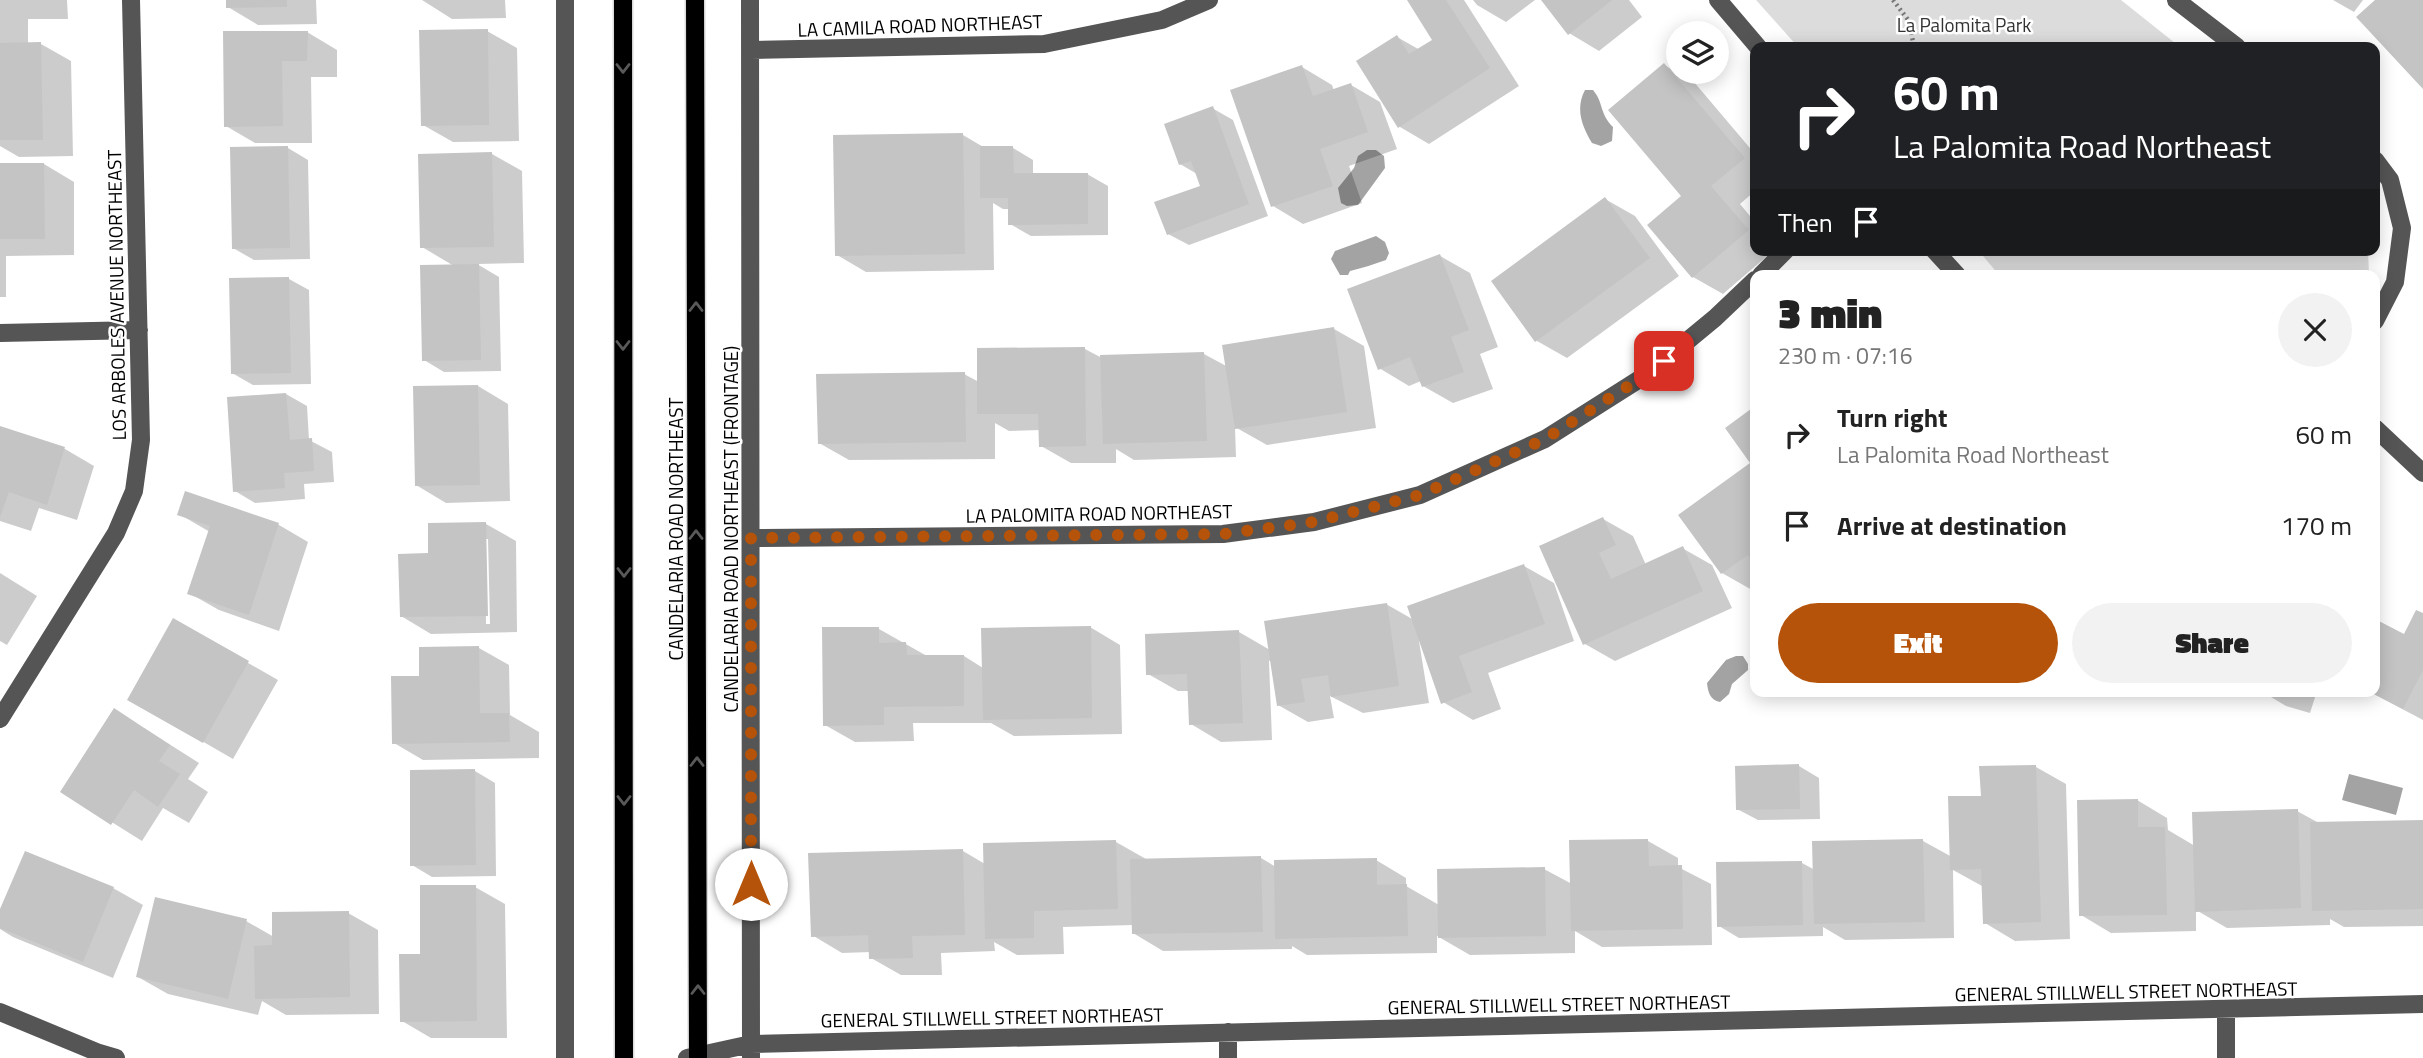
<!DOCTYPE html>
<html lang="en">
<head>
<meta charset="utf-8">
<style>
  body { margin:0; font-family:"Titillium Web",sans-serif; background:#f2f2f2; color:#222; height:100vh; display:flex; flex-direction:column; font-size:26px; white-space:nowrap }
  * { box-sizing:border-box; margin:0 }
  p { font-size:23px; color:#767676 }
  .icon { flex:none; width:38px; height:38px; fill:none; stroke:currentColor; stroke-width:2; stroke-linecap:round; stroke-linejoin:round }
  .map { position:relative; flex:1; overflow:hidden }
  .side { position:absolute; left:1750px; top:270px; width:630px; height:427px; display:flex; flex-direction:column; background:#fff; border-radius:14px; box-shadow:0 4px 18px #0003 }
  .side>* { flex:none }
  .banner { position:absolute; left:1750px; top:42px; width:630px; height:214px; border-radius:14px; box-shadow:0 4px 18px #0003; background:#202124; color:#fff; overflow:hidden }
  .buttons { position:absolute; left:1666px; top:21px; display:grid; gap:14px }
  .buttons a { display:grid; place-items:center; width:63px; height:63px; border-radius:50%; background:#fff; box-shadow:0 4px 18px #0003; font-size:35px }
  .pin { position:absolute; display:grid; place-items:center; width:60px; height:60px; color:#fff; margin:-30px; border-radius:14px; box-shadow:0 4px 10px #0006 }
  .me { position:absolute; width:77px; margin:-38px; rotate:0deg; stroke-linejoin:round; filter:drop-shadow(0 0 5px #0008) }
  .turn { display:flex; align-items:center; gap:24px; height:147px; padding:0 28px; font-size:32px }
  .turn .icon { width:91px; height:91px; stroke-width:2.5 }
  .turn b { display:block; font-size:49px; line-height:60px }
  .then { display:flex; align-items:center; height:66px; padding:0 28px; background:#0003; gap:14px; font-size:26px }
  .round { display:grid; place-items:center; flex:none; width:74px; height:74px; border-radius:37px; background:#f2f2f2 }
  .overview { display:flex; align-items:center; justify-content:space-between; height:119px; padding:0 28px }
  h1 { font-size:42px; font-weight:800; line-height:52px }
  .action { display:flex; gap:14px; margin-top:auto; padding:14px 28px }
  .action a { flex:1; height:80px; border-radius:42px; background:#b45309; color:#fff; font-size:28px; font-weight:800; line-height:80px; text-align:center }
  .action a+a { background:#f2f2f2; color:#222 }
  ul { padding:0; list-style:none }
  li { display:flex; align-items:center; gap:21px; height:91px; padding:0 28px }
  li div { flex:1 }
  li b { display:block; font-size:26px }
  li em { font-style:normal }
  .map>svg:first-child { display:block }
</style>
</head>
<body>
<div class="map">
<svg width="2423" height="1058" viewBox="0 0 2423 1058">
  <rect width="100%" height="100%" fill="#fff"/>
  <path fill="#dcdcdc" d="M1756,0h365l59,47h-382z
    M1978,250h390l1,25h-370z"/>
  <path fill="#a3a3a3" d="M1585,90h8c11,13 6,23 20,37l-1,14 -11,5 -9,-3c-10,-17 -17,-34 -7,-53z
    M1367,150h9l8,6 1,12 -27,37 -11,1 -6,-3 -3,-15 16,-20 4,-12z
    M1376,236l9,6 4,11 -3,7c-12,4 -23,8 -36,11l-2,4h-8l-9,-16 4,-8z
    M1736,656h7l5,8v6l-16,14 -3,10 -9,8c-10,-2 -12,-10 -13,-19l19,-23z
    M2349,774l54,14 -7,27 -54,-15z"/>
  <path fill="#0003" fill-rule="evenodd" d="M0,0h67l1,19h-40v25h13l30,17 2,95 -54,1 -19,-11z
    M228,0h88l1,24 -59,1 -30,-18z
    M422,0h83l1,18 -54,1z
    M1409,0h55l55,86 -90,58 -29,-17 -3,-90 23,13 14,-10z
    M1473,0h62l-29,22 -29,-17z
    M1543,0h86l13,17 -43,34 -30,-18z
    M2333,0h30l-9,12z
    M487,31l30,17 2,93 -66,1 -30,-17z
    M307,32l30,18v27h-26l1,66h-57l-29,-17 -1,-93z
    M1664,65l30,17 61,72v37l-15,13 15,18v28h19l-51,44 -30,-17 -44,-51 35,-30z
    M1302,67l30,18 2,6 17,-6 29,17 17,47 -48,17 13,37 -59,21 -30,-18z
    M1212,108l21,12 35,96 -79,29 -21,-11 34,-47 -5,-13 -17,-10z
    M963,135l22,13h28l20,12v15l54,-1 21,12v49l-77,1 -21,-12v-15h-7l-10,-6 1,67 -128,2 -29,-17z
    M288,148l20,12 2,99 -56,1 -21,-12z
    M492,154l30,17 2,92 -47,1 22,13 2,94 -57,1 -20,-12 30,-94 -32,-19z
    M44,164l30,18v73l-68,1v41h-6v-132z
    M1605,199l30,17 44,60 -112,82 -30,-17 -44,-59z
    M1440,256l30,17 28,74 -18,7 13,35 -40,14 -30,-17 -2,-5 -12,5 -30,-18z
    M289,279l20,11 2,94 -58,1 -21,-12z
    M1334,329l30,17 12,82 -109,17 -32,-18 1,30 -102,3 -18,-11v14h-45l-30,-17 -1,-16 -31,1 -14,-8v36l-146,1 -30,-17 145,-69 15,8 106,-33 17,9 102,-4 24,13z
    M478,386l30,18 2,97 -64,2 -30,-18z
    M286,394l21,12 2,34 23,12 2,30 -30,2 1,15 -50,4 -20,-12z
    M1755,408v180l-3,2 -30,-17 31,-110 -25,-35z
    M0,428l65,21 29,17 -17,54 -38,-12 -8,23 -31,-10z
    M186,493l93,32 29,17 -29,89 -60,-21 -30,-17 21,-61 -31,-18z
    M1603,519l30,17 13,29 36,-17 30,17 20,43 -117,53 -30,-17z
    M486,524l30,17 1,91 -86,2 -30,-18zM485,539h3l2,85h-4z
    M1524,566l30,17 20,58 -86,32 13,36 -28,11 -30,-18 -22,-61h-2l10,62 -66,10 -33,-17 4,22 -26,4 -30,-17 -6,-45 -3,1 3,79 -51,2 -30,-18 -2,-33h-11l-30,-17 91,-42 31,18 116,-46 28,16z
    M0,573l37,23 -30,49 -7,-4z
    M2423,615v105l-55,-29h7v-70l30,15z
    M173,620l105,60 -45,79 -104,-60z
    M1090,627l30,18 2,89 -108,2 -23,-13h-78l1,18 -59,1 -30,-17 54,-96 48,27h37l19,12z
    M479,648l30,17 1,50 29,17v26l-116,2 -29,-17 27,-65z
    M2261,691h56l-7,22 -24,-7z
    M144,728l55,35 -11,16 20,13 -19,31 -26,-15 -21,33 -80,-50z
    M1799,766l20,12 1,41 -62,1 -21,-11z
    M2036,767l30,17 4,155 -55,2 -30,-18 -3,-37 -29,-16 1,68 -109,2 -22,-13v9l-84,2 -20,-12 83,-63 13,7 108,-29 29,16 30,-60z
    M475,771l20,12 1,93 -64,1 -20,-12z
    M2137,800l30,18 1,12 27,16 102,-35 22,12 104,-2v105l-79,1 -14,-8v6l-103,3 -31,-18v21l-85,2 -30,-18z
    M1648,841l30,17v9l33,17 1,61 -110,2 -27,-16v22l-105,2 -33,-19v17l-130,2 -15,-9v3l-129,2 -30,-18v-8l-70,2 1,27 -47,1 -23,-13 1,9 -54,2 1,22h-41l-30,-17v-6l-29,1 -30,-18 151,-84 22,13 131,-22 30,17 115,-1 15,9 100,-7 30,18v8l33,19 105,-36 28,15z
    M475,887l30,17 2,134h-76l-29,-17z
    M113,888l30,17 -30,73 -100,-41 -13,-8v-18z
    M348,913l30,17 1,84 -93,1 -24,-14 -4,14 -90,-21 -30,-17 108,-56 28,16z"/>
  <path fill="#c4c4c4" d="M226,0h61v7l-61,1z
    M1407,0h39l44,68 -92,60 -42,-67 41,-26 12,19 23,-14z
    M1541,0h71l-44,35z
    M2375,0h48v89l-67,-72z
    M488,29l1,96 -68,1 -2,-96z
    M223,31h85l-1,30h-25l1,65 -59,1z
    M41,42l2,98h-43v-97z
    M1664,63l81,95 -34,28 38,44 -57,48 -45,-53 34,-29 -73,-86z
    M1302,65l11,31 38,-13 17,49 -48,17 13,37 -62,21 -41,-117z
    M1213,106l36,98 -82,31 -13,-33 46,-16 -9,-25 -12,4 -15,-41z
    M963,133l2,121 -130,2 -2,-121z
    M288,146l2,102 -58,1 -2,-102z
    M980,146h33l1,27h74v51l-80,1v-27h-28z
    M492,152l2,95 -74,1 -2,-94z
    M0,163h44l1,76h-45z
    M1605,197l45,61 -115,84 -44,-61z
    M1440,254l29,76 -18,7 13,35 -42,15 -12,-30 -32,13 -31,-81z
    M479,264l2,96 -59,1 -2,-96z
    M289,277l2,96 -60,1 -2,-96z
    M1334,327l13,85 -112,17 -13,-84z
    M1085,347l1,99 -47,1 -1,-33h-61v-66z
    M1204,352l3,89 -104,3 -3,-89z
    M965,372l1,70 -148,2 -2,-70z
    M478,385l2,100 -65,1 -2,-100z
    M286,393l4,47 22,-2 2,33 -30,2 1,15 -52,4 -6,-95z
    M1755,406v160l-7,-11 -27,19 -43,-59 72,-52 -25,-35z
    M0,426l65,21 -18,58 -38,-13 -9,25z
    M185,491l94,32 -30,92 -62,-21 23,-68 -33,-11z
    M1603,517l13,28 -17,8 12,26 72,-33 20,45 -120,54 -44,-99z
    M486,522l2,94 -88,1 -2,-63 30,-1v-30z
    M1524,564l21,60 -86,32 13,36 -31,12 -34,-98z
    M1387,603l12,83 -68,11 -3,-22 -27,4 4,23 -28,4 -13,-85z
    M2416,610l7,3v57l-20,39 -35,-18h7v-72l29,15z
    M173,618l76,43 -46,82 -76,-43z
    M1091,626l1,92 -109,2 -2,-92z
    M822,627h57v16l27,-1 1,13h57v51l-80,1v18l-61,1z
    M1239,630l4,93 -54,2 -2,-51 -41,1 -1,-41z
    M479,646l1,67h29l1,29 -118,2 -1,-68h28v-29z
    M114,708l56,37 -11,16 21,13 -22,33 -24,-17 -23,35 -51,-33z
    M1799,764l1,45 -64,1 -1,-44z
    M2036,765l5,157 -58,2 -2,-55 -31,1 -2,-74h33l-2,-30z
    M475,769l1,96 -66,1v-96z
    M2138,799v28h27l2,88 -88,1 -2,-116z
    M2298,809l3,99 -106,4 -3,-100z
    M2423,820v89l-111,2 -2,-89z
    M1648,839l1,27 33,-1 1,64 -112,2 -2,-91z
    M1923,839l2,83 -111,2 -2,-83z
    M1116,840l2,69 -84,2v27l-49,1 -2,-96z
    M963,849l2,86 -53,1 1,22 -44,1 -1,-24 -57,2 -3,-84z
    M25,851l89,36 -31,75 -83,-34v-19z
    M1261,856l2,76 -131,2 -2,-75z
    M1377,858v27l30,-1 1,52 -133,3 -1,-79z
    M1802,861l1,64 -86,2 -1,-65z
    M1545,867l1,69 -108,2 -1,-69z
    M420,885h56l1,136 -77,1 -1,-68h21z
    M155,897l92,22 -19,80 -92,-22z
    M349,911l1,86 -95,2 -1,-53 18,-1v-33z"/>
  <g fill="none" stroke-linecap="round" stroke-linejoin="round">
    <g stroke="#dbdbdb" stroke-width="21">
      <path id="major" d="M623,0l1,1058
        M695,0l3,1058"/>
    </g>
    <path stroke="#777" stroke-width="4.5" stroke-dasharray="2 3.5" stroke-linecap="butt" d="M1893,0l16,21 5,26"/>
    <path stroke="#555" stroke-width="18" d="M565,0v1058
      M750,0l1,1058
      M1718,0l40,47
      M2176,0l61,47
      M751,50l293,-6 118,-24 47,-20
      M2375,160l15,20 12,48 -7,54 -20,39
      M1934,250l23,25
      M1761,275l25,-25
      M0,333l139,-3
      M2375,428l48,45
      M751,538l472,-4 91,-12 106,-27 125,-56 101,-64 69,-57 40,-38
      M0,719l116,-186 18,-42 7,-51 -10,-440
      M2226,1010v48
      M0,1012l99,41 17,5
      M687,1058l64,-14 1672,-40
      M1228,1058v-26"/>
    <use href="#major" stroke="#000" stroke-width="18"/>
  </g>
  <defs><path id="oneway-chevron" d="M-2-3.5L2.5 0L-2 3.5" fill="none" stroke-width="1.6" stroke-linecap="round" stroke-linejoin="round" transform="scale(1.75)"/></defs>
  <g stroke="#595959">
    <use href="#oneway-chevron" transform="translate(623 68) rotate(90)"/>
    <use href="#oneway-chevron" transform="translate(696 307) rotate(-90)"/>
    <use href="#oneway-chevron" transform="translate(623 345) rotate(90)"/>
    <use href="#oneway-chevron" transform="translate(696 535) rotate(-90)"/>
    <use href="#oneway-chevron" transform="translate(624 572) rotate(90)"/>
    <use href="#oneway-chevron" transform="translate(697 762) rotate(-90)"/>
    <use href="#oneway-chevron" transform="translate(624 800) rotate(90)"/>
    <use href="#oneway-chevron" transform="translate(698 990) rotate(-90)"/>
  </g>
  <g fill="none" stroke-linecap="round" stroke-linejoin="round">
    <path stroke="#b45309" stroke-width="12" stroke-dasharray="0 21.6" d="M751,884v-346l472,-4 91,-12 106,-27 125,-56 101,-64 18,-14"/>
  </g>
  <g text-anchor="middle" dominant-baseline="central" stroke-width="5" stroke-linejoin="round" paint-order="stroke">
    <g font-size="19" fill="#333" stroke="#fff">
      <text x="1964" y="24">La Palomita Park</text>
    </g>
    <g font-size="19" fill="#000" stroke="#fff">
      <text transform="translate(920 25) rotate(-2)">LA CAMILA ROAD NORTHEAST</text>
      <text transform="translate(116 295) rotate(-91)">LOS ARBOLES AVENUE NORTHEAST</text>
      <text transform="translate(1099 513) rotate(-1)">LA PALOMITA ROAD NORTHEAST</text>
      <text transform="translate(675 529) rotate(-90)">CANDELARIA ROAD NORTHEAST</text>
      <text transform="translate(730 529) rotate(-90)">CANDELARIA ROAD NORTHEAST (FRONTAGE)</text>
      <text transform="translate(2126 991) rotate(-1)">GENERAL STILLWELL STREET NORTHEAST</text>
      <text transform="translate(1559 1004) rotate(-1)">GENERAL STILLWELL STREET NORTHEAST</text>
      <text transform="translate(992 1017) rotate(-1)">GENERAL STILLWELL STREET NORTHEAST</text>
    </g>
  </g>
</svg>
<div class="buttons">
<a><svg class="icon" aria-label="layers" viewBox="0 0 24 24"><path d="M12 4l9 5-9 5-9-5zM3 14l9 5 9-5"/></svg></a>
</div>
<div class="pin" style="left:1664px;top:361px;background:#d93025"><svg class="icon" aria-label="arrive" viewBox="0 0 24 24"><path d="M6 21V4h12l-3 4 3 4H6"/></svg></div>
<svg class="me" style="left:751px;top:884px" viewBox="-20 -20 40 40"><circle r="19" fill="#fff"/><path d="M0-13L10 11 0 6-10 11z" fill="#b45309"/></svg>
<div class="banner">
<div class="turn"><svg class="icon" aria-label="right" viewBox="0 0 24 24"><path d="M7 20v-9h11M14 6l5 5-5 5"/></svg><div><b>60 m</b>La Palomita Road Northeast</div></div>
<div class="then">Then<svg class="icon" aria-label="arrive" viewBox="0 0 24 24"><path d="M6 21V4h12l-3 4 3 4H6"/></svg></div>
</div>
<section class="side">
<div class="overview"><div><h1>3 min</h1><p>230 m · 07:16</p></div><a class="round"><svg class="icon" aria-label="close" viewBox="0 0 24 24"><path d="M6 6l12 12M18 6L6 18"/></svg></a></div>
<ul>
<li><svg class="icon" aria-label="right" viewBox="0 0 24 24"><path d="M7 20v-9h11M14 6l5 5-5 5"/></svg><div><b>Turn right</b><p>La Palomita Road Northeast</p></div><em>60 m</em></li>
<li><svg class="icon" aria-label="arrive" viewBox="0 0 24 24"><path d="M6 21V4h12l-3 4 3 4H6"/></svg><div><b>Arrive at destination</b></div><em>170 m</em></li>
</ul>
<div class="action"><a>Exit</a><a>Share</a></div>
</section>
</div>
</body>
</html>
